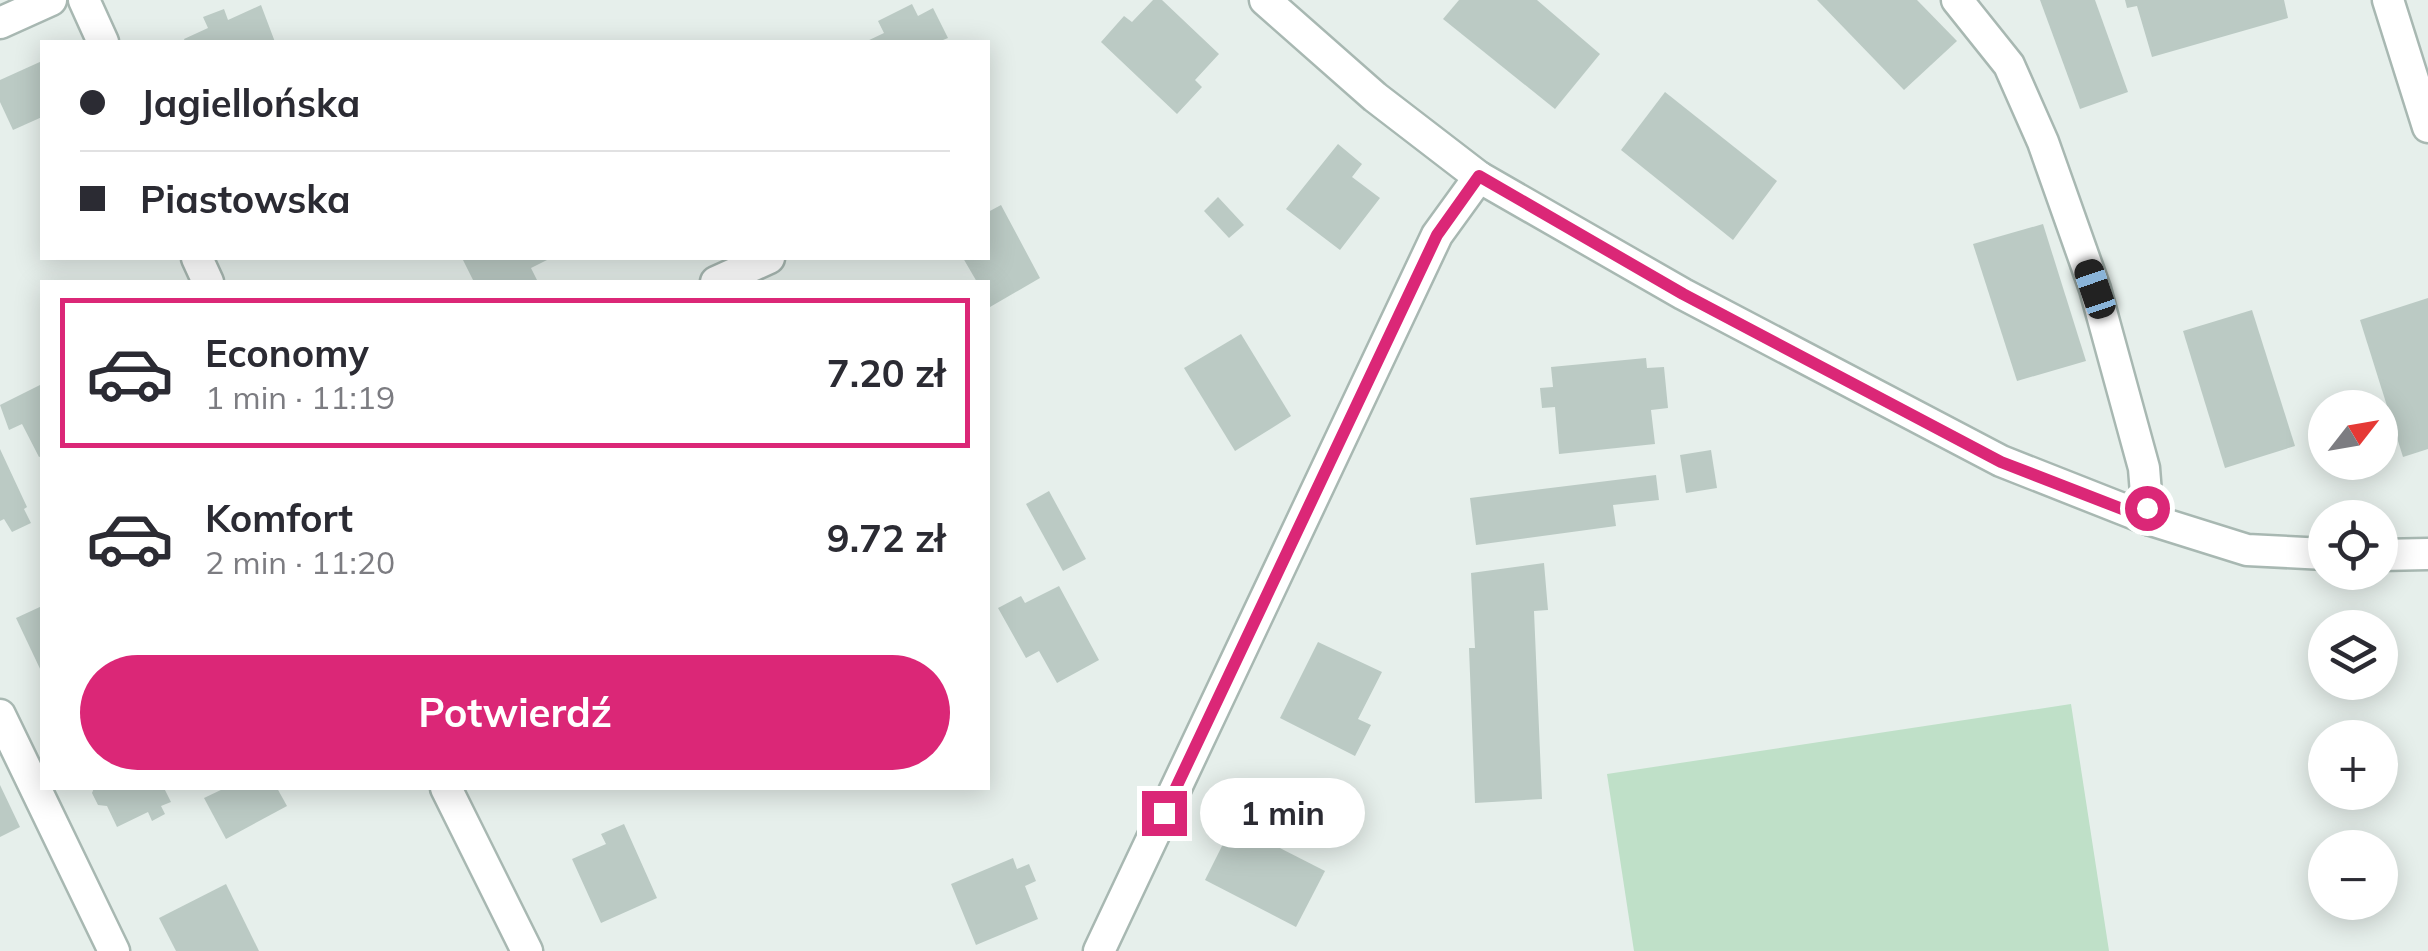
<!DOCTYPE html>
<html lang="pl">
<head>
<meta charset="utf-8">
<style>
  :root { --surface:#fff; --page:#f7f7f7; --text:#2b2b33; --muted:#7c7c81; --line:#e1e1e2; --accent:#db2777 }
  body { margin:0; font-family:Mulish,sans-serif; background:var(--page); color:var(--text); height:100vh; display:flex; flex-direction:column; font-size:38px; white-space:nowrap }
  * { box-sizing:border-box; margin:0 }
  p { font-size:32px; color:var(--muted) }
  .icon { flex:none; width:55px; height:55px; fill:none; stroke:currentColor; stroke-width:2; stroke-linecap:round; stroke-linejoin:round }
  .map { position:relative; flex:1; overflow:hidden }
  .side { position:absolute; left:40px; top:280px; width:950px; height:510px; display:flex; flex-direction:column; background:var(--surface); border-radius:0px; box-shadow:0 5px 25px #0003 }
  .side>* { flex:none }
  .guide { position:absolute; left:40px; top:40px; width:950px; height:220px; border-radius:0px; box-shadow:0 5px 25px #0003; display:grid; align-content:center; height:220px; padding:0 40px; background:var(--surface) }
  .needle { width:65px; rotate:59deg }
  .controls { position:absolute; left:2308px; top:390px; display:grid; gap:20px }
  .controls a { display:grid; place-items:center; width:90px; height:90px; border-radius:50%; background:var(--surface); box-shadow:0 5px 25px #0003; font-size:50px }
  .end { position:absolute; width:45px; height:45px; margin:-22px; border:12px solid #db2777; background:#fff; box-shadow:0 0 0 5px #fff }
  .from { border-radius:50% }
  .bubble { position:absolute; height:70px; border-radius:35px; background:var(--surface); box-shadow:0 5px 25px #0003; font-size:32px; font-weight:700; line-height:70px; text-align:center }
  .car { position:absolute; width:30px; height:60px; margin:-30px -15px; border-radius:12px; box-shadow:0 0 8px 2px #0007; background:linear-gradient(#222 24%,#8ab4d8 0 40%,#222 0 76%,#8ab4d8 0 86%,#222 0) }
  .guide b { display:flex; align-items:center; gap:35px; height:95px; font-size:38px }
  .guide b+b { border-top:2px solid var(--line) }
  .guide i { width:25px; height:25px; background:var(--text) }
  ul { padding:18px 0 0; list-style:none }
  li { display:flex; align-items:center; gap:30px; height:150px; margin:0 20px 15px; padding:0 20px; border:5px solid transparent; border-radius:0px }
  li div { flex:1 }
  li b { display:block; font-size:38px }
  li em { font-style:normal; font-weight:700 }
  li.active { border-color:var(--accent) }
  li>.icon { width:90px; height:90px; stroke-width:1.5 }
  .button { display:flex; gap:20px; margin-top:auto; padding:20px 40px }
  .button a { flex:1; height:115px; border-radius:60px; background:var(--accent); color:#fff; font-size:40px; font-weight:700; line-height:115px; text-align:center }
  .map>svg:first-child { display:block }
</style>
</head>
<body>
<div class="map">
<svg width="2428" height="951" viewBox="0 0 2428 951">
  <rect width="100%" height="100%" fill="#e6efeb"/>
  <!-- pitch -->
  <polygon fill="#bfe0c8" points="2071,704 2109,951 1634,951 1607,774"/>
  <!-- building -->
  <g fill="#bbcac4">
    <polygon points="1153,0 1162,0 1219,54 1195,80 1202,87 1177,114 1101,42 1124,16 1132,22"/>
    <polygon points="1459,0 1537,0 1600,54 1555,109 1443,19"/>
    <polygon points="1817,0 1917,0 1957,41 1904,90"/>
    <polygon points="2040,0 2095,0 2128,92 2080,109"/>
    <polygon points="2125,0 2284,0 2288,18 2152,57 2137,6 2127,8"/>
    <polygon points="912,4 918,16 933,8 948,38 938,42 865,42 884,33 878,21"/>
    <polygon points="261,5 275,42 185,42 184,39 208,28 203,17 224,9 228,20"/>
    <polygon points="42,61 42,117 13,130 0,102 0,80"/>
    <polygon points="1665,92 1777,181 1733,240 1621,150"/>
    <polygon points="1338,144 1362,164 1352,177 1380,198 1340,250 1286,209"/>
    <polygon points="1218,197 1244,225 1229,238 1204,211"/>
    <polygon points="1001,205 1040,278 990,307 988,282 977,282 963,258 988,258 988,212"/>
    <polygon points="2043,224 2086,361 2017,381 1973,244"/>
    <polygon points="462,258 551,258 531,268 537,280 532,282 474,282"/>
    <polygon points="2428,298 2428,449 2403,457 2360,320"/>
    <polygon points="2252,310 2295,446 2225,468 2183,331"/>
    <polygon points="1241,334 1291,416 1235,451 1184,368"/>
    <polygon points="1646,358 1647,368 1664,367 1668,408 1651,410 1655,444 1559,454 1555,407 1542,408 1540,388 1553,387 1551,367"/>
    <polygon points="42,384 42,456 39,457 22,424 9,430 0,405"/>
    <polygon points="0,449 27,507 24,509 31,523 12,532 4,519 0,521"/>
    <polygon points="1711,450 1717,488 1686,493 1680,455"/>
    <polygon points="1656,475 1659,500 1613,505 1616,526 1476,545 1470,498"/>
    <polygon points="1049,491 1086,559 1063,571 1026,504"/>
    <polygon points="1544,563 1548,610 1534,611 1542,799 1475,803 1469,648 1475,648 1471,573"/>
    <polygon points="1059,586 1099,660 1057,683 1039,651 1026,658 998,608 1021,596 1025,603"/>
    <polygon points="42,606 42,673 16,618"/>
    <polygon points="1318,642 1382,672 1358,719 1371,725 1355,756 1280,718"/>
    <polygon points="0,785 20,827 0,837"/>
    <polygon points="94,788 164,788 171,802 161,806 165,814 152,821 148,812 117,827 107,806 98,805 92,793"/>
    <polygon points="225,788 277,788 287,806 226,839 204,798"/>
    <polygon points="624,824 657,898 601,923 572,859 606,844 601,834"/>
    <polygon points="1233,824 1325,871 1296,927 1205,880"/>
    <polygon points="1013,858 1017,869 1029,864 1036,881 1025,886 1038,919 976,945 951,884"/>
    <polygon points="226,884 259,951 176,951 159,918"/>
  </g>
  <g fill="none" stroke-linecap="round" stroke-linejoin="round">
    <!-- minor casing -->
    <g stroke="#a8b8b2" stroke-width="35">
      <g id="minor">
        <polyline points="84,0 103,42"/>
        <polyline points="1265,0 1375,97 1479,177 1683,294 2001,461 2148,519 2247,550 2325,554"/>
        <polyline points="1957,0 2009,65 2043,142 2095,289 2144,468 2148,519"/>
        <polyline points="2388,0 2428,127"/>
        <polyline points="0,23 51,0"/>
        <polyline points="197,258 208,282"/>
        <polyline points="716,282 769,258"/>
        <polyline points="2380,555 2428,554"/>
        <polyline points="0,715 114,951"/>
        <polyline points="446,788 527,951"/>
        <polyline points="1099,951 1437,235 1479,177"/>
      </g>
    </g>
    <!-- minor -->
    <use href="#minor" stroke="#fff" stroke-width="30"/>
  </g>
  <g fill="none" stroke-linecap="round" stroke-linejoin="round">
    <!-- route -->
    <polyline stroke="#db2777" stroke-width="12" points="1164,813 1437,235 1479,176 1683,294 2001,462 2148,519 2147,508"/>
  </g>
</svg>
<div class="controls">
<a><svg class="needle" viewBox="-14 -14 28 28"><path d="M0-13l5 13h-10z" fill="#e53935"/><path d="M0 13l5-13h-10z" fill="#7c7c81"/></svg></a>
<a><svg class="icon" aria-label="locate" viewBox="0 0 24 24"><circle cx="12" cy="12" r="6"/><path d="M12 2v4M12 18v4M2 12h4M18 12h4"/></svg></a>
<a><svg class="icon" aria-label="layers" viewBox="0 0 24 24"><path d="M12 4l9 5-9 5-9-5zM3 14l9 5 9-5"/></svg></a>
<a>+</a>
<a>−</a>
</div>
<i class="end from" style="left:2147px;top:508px"></i>
<i class="end" style="left:1164px;top:813px"></i>
<div class="bubble" style="left:1200px;top:778px;width:165px">1 min</div>
<i class="car" style="left:2095px;top:289px;rotate:341deg"></i>
<div class="guide">
<b><i class="from"></i>Jagiellońska</b>
<b><i></i>Piastowska</b>
</div>
<section class="side">
<ul>
<li class="active"><svg class="icon" aria-label="car" viewBox="0 0 24 24"><path d="M5 17H2v-5l4-1 3-4h7l3 4 3 1v5h-3M9 17h6M6 11h13"/><circle cx="7" cy="17" r="2"/><circle cx="17" cy="17" r="2"/></svg><div><b>Economy</b><p>1 min · 11:19</p></div><em>7.20 zł</em></li>
<li><svg class="icon" aria-label="car" viewBox="0 0 24 24"><path d="M5 17H2v-5l4-1 3-4h7l3 4 3 1v5h-3M9 17h6M6 11h13"/><circle cx="7" cy="17" r="2"/><circle cx="17" cy="17" r="2"/></svg><div><b>Komfort</b><p>2 min · 11:20</p></div><em>9.72 zł</em></li>
</ul>
<div class="button"><a>Potwierdź</a></div>
</section>
</div>
</body>
</html>
